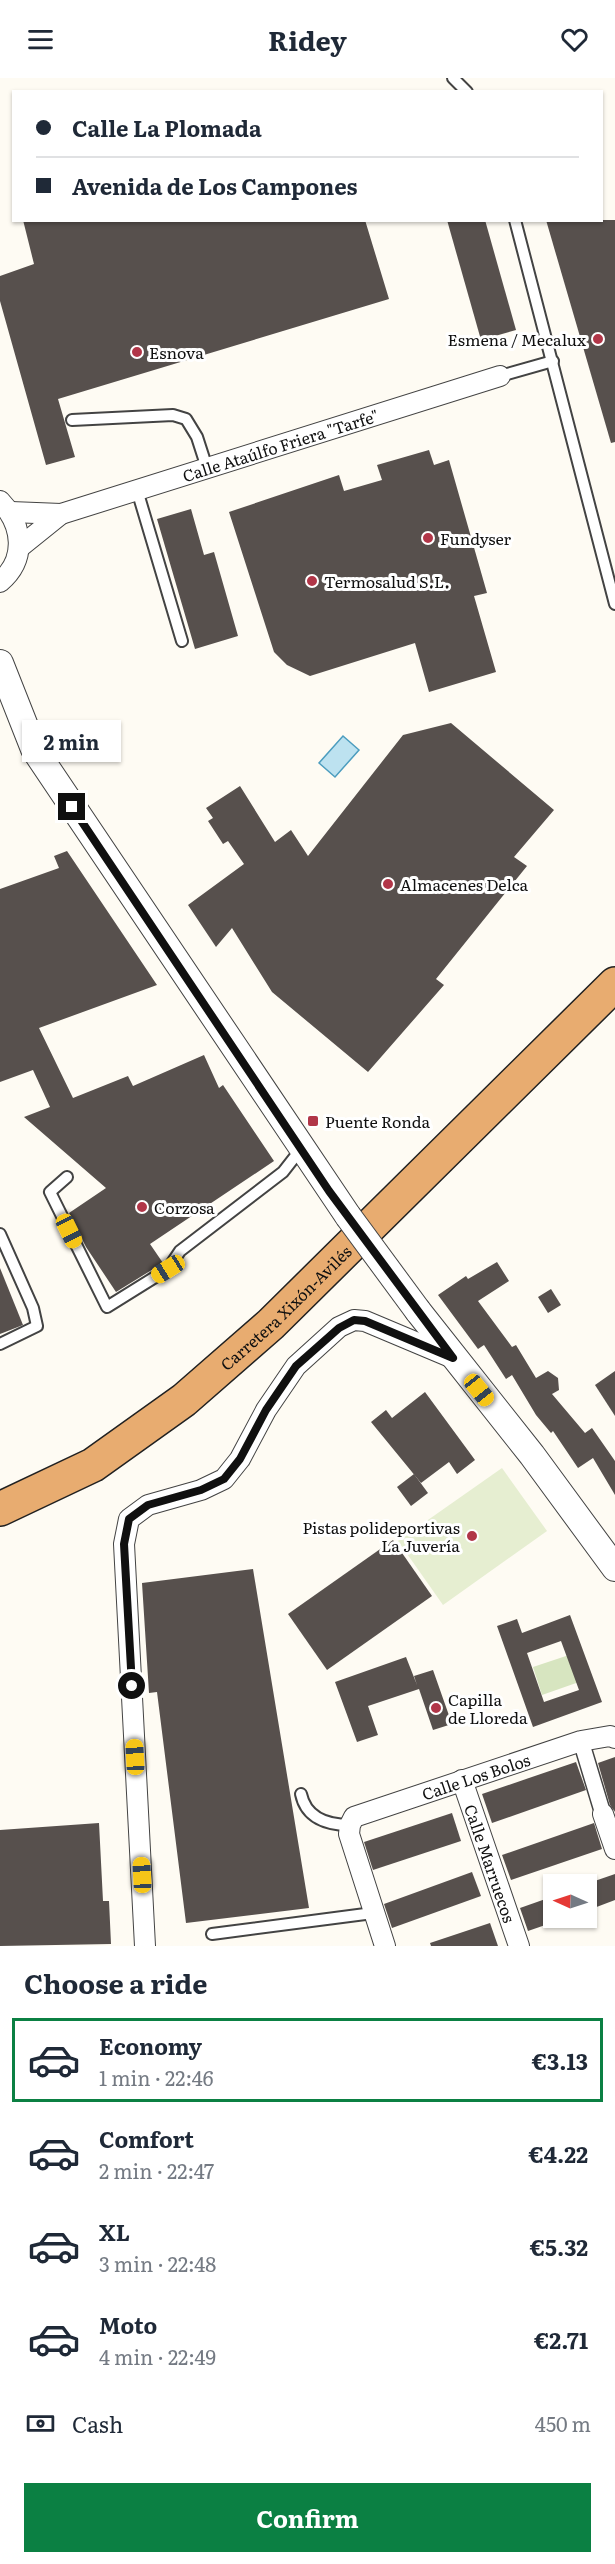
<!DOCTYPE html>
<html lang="en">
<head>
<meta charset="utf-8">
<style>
  :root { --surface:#fff; --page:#f2f2f3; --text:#1f2937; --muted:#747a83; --line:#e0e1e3; --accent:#0b8043 }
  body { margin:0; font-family:Literata,serif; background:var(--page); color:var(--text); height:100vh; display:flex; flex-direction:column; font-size:22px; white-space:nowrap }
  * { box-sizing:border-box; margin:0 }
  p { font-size:20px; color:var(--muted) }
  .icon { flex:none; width:33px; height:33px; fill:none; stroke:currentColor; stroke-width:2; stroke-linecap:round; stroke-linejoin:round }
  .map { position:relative; height:1868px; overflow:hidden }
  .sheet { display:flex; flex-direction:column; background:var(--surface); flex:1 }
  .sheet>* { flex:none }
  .banner { position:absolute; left:12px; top:12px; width:591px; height:132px; border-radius:0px; box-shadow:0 2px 4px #0004; display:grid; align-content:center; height:132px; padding:0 24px; background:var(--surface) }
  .needle { width:39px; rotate:273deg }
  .tools { position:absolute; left:543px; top:1796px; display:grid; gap:12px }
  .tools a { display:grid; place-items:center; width:54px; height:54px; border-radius:0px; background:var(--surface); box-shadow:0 2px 4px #0004; font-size:30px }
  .end { position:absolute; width:27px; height:27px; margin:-14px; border:8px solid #101010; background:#fff; box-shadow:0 0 0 3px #fff }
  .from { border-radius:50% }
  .bubble { position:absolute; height:42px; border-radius:0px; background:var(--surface); box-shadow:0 2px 4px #0004; font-size:20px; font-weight:700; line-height:42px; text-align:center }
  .car { position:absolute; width:18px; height:36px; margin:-18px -9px; border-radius:8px; box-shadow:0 0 4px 2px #0007; background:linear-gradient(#f5c518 24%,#345 0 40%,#f5c518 0 76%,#345 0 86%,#f5c518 0) }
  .banner b { display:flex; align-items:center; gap:21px; height:57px; font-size:22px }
  .banner b+b { border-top:2px solid var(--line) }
  .banner i { width:15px; height:15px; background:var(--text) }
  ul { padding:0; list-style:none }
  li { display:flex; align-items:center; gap:18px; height:84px; margin:0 12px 9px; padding:0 12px; border:3px solid transparent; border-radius:0px }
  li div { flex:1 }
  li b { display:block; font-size:22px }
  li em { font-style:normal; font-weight:700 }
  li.selected { border-color:var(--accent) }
  li>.icon { width:54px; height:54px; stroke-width:1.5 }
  h2 { padding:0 24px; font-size:27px; line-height:72px }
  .pay { display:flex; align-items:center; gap:15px; height:66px; padding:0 24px; font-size:22px }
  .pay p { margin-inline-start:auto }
  .action { display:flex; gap:12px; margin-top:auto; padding:12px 24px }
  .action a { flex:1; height:69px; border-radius:0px; background:var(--accent); color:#fff; font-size:24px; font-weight:700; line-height:69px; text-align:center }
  header { display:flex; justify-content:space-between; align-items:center; height:78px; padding:0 24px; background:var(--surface); font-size:27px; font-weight:700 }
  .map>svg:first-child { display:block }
</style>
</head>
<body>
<header><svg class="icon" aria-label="menu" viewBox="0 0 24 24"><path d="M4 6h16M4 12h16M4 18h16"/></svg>Ridey<svg class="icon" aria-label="heart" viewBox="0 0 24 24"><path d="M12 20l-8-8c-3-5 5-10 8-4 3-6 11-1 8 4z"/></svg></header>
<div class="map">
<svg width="615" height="1868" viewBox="0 0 615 1868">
  <rect width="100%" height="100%" fill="#fefbf3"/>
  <!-- green -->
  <polygon fill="#d7e5c0" points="569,1577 579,1604 542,1617 533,1589"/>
  <!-- pitch -->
  <polygon fill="#e6eed1" points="502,1390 547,1453 443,1527 398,1463"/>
  <!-- water -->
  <polygon fill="#bde2f0" stroke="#4c9dbf" stroke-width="1.5" points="343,658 359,672 335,699 319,685"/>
  <!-- building -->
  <g fill="#57504d" fill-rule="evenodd">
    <polygon points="23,142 365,142 389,221 58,321 75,379 46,387 0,223 0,198 34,186"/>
    <polygon points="447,142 485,142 516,252 481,262"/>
    <polygon points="546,142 615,142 615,364 611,365"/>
    <polygon points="429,372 434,387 449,382 487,515 474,518 496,594 429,614 415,565 310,598 287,587 274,574 229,434 339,397 344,413 382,402 377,387"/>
    <polygon points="191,431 204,477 214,474 238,558 195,571 157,441"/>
    <polygon points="451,645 554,732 514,779 527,788 436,901 444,907 368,994 272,914 232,850 216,869 188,827 244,786 228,763 223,766 208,743 213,740 206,730 240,708 275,764 291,752 308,778 403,657"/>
    <polygon points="67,773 157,907 39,950 73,1020 128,998 133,1008 204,977 219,1010 223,1007 274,1083 150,1166 163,1185 116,1214 86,1169 69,1135 106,1110 24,1039 50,1029 33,992 0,1004 0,811 59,790 54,778"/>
    <polygon points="497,1184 509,1203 478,1223 512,1269 516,1267 536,1300 548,1293 558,1300 559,1312 552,1316 585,1355 592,1350 615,1383 615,1417 593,1380 578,1390 553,1353 551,1355 536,1337 512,1297 506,1301 484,1267 478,1271 438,1217 466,1198 468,1201"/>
    <polygon points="0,1190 23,1247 0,1256"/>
    <polygon points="551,1211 561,1227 548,1235 538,1219"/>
    <polygon points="615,1293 615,1338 595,1307"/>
    <polygon points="425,1314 475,1382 457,1396 449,1384 421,1405 371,1344 386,1332 392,1340"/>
    <polygon points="414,1396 428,1415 411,1428 397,1409"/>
    <polygon points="393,1462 432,1518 327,1592 288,1536"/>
    <polygon points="253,1491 309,1830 186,1845 157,1614 149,1615 142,1505"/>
    <path d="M570,1537L602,1624L533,1649L497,1548L517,1541L522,1555ZM561,1563L579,1612L544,1624L527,1575Z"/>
    <polygon points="406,1579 417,1607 414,1598 433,1592 452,1646 433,1652 419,1611 368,1628 378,1657 357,1664 335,1604"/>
    <polygon points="615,1679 615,1734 610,1727 598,1685"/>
    <polygon points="576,1684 586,1712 492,1745 482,1716"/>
    <polygon points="452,1735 461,1763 373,1792 364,1764"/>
    <polygon points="99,1745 103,1823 109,1823 111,1866 0,1868 0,1752"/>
    <polygon points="594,1745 602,1771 511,1802 502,1777"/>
    <polygon points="472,1794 481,1818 392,1850 384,1826"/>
    <polygon points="615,1796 615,1822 586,1833 586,1806"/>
    <polygon points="554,1818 554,1844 528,1853 520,1830"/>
    <polygon points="490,1845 498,1868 431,1868 430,1865"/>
  </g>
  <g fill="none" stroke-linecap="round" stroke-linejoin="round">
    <!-- service casing -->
    <g stroke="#434343" stroke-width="14">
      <g id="service">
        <polyline points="453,0 467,14"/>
        <polyline points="515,142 615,526"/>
        <polyline points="500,298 553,283"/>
        <polyline points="72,342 173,337 186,341 197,359 207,390"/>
        <polyline points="137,412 182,563"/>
        <polyline points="67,1099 50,1114 107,1229 168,1191 180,1173 283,1094 301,1071"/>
        <polyline points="0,1156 33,1230 37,1248 0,1266"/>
        <path d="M301,1716C306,1740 327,1747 350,1747"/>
        <polyline points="212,1856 373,1835"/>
      </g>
    </g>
    <!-- pedestrian casing -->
    <g stroke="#434343" stroke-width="18">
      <polyline id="pedestrian" points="581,1663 603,1736"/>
    </g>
    <!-- minor casing -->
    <g stroke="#434343" stroke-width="22">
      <g id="minor">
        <path d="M0,423C23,447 27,481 0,504"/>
        <path id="s1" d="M11,434L61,436L500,298"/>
        <polyline points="20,469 61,436"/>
        <path id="s2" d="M462,1702L519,1868"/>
        <polyline points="603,1736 615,1771"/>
        <polyline points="145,1868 124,1466 129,1441 148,1427 201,1412 224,1401 240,1381 266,1332 296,1288 339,1249 354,1242 365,1243 453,1280"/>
        <path id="s3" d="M385,1868L349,1756L350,1747L354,1739L581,1663L610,1658L615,1660"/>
      </g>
    </g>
    <!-- tertiary casing -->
    <g stroke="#434343" stroke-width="28">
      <g id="tertiary">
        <polyline points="0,585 34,671 348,1138"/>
        <polyline points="418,1233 532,1377 615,1490"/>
      </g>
    </g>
    <!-- trunk casing -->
    <g stroke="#212121" stroke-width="36">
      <g id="trunk">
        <path id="s4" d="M0,1431L93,1387L184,1322L271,1246L615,906"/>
      </g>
    </g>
    <!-- service -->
    <use href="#service" stroke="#fff" stroke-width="10"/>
    <!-- pedestrian -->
    <use href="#pedestrian" stroke="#fff" stroke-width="15"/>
    <!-- minor -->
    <use href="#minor" stroke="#fff" stroke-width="20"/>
    <!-- tertiary -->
    <use href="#tertiary" stroke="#fff" stroke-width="26"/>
    <!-- trunk -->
    <use href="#trunk" stroke="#e8ac70" stroke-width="33"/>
    <!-- tertiary-bridge casing -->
    <g stroke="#434343" stroke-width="28" stroke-linecap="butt">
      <polyline id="tertiary-bridge" points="348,1138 418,1233"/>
    </g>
    <!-- tertiary-bridge -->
    <use href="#tertiary-bridge" stroke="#fff" stroke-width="26"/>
  </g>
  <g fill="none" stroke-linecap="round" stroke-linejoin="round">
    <!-- route -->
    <polyline stroke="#101010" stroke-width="8" points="72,729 329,1113 453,1280 365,1243 354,1242 339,1250 296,1288 266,1332 240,1381 224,1401 201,1412 148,1427 129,1441 124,1466 132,1608"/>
  </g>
  <!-- markers -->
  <g fill="#b13648" stroke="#fff" stroke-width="2">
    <circle cx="598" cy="261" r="6"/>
    <circle cx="137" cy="274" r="6"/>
    <circle cx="428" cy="460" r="6"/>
    <circle cx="312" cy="503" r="6"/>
    <circle cx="388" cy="806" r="6"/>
    <rect x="307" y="1037" width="12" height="12" rx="3"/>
    <circle cx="142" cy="1129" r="6"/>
    <circle cx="472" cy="1458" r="6"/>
    <circle cx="436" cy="1630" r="6"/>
  </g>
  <g text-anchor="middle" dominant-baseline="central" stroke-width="6" stroke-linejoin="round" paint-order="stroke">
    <!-- poi labels -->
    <g font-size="16" fill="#101010" stroke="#fff" text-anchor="start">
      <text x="586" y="261" text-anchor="end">Esmena / Mecalux</text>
      <text x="149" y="274">Esnova</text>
      <text x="440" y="460">Fundyser</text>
      <text x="324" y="503">Termosalud S.L.</text>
      <text x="400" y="806">Almacenes Delca</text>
      <text x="325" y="1043">Puente Ronda</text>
      <text x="154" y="1129">Corzosa</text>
      <text x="460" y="1449" text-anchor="end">Pistas polideportivas<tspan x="460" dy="18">La Juvería</tspan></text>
      <text x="448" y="1621">Capilla<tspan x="448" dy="18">de Lloreda</tspan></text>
    </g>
    <!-- street labels -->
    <g font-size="16" fill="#101010" stroke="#fff">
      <text stroke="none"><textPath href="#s1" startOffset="280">Calle Ataúlfo Friera "Tarfe"</textPath></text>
      <text stroke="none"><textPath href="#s4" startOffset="352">Carretera Xixón-Avilés</textPath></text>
      <text stroke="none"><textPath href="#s3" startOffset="264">Calle Los Bolos</textPath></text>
      <text stroke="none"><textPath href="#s2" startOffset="88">Calle Marruecos</textPath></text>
    </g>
  </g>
</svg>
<div class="tools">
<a><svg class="needle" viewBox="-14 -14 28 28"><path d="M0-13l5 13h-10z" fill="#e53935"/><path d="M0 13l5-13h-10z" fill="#747a83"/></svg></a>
</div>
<i class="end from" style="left:132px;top:1608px"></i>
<i class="end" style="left:72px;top:729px"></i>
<div class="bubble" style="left:22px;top:642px;width:99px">2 min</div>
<i class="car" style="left:69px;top:1153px;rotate:154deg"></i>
<i class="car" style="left:168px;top:1191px;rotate:238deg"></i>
<i class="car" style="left:479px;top:1312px;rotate:141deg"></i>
<i class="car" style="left:135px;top:1679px;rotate:357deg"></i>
<i class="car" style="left:142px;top:1797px;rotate:357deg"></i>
<div class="banner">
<b><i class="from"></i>Calle La Plomada</b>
<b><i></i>Avenida de Los Campones</b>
</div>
</div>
<section class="sheet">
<h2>Choose a ride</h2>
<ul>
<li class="selected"><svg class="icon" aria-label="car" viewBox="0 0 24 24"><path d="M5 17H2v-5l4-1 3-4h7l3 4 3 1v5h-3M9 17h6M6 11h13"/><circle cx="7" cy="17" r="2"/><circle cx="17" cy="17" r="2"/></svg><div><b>Economy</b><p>1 min · 22:46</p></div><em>€3.13</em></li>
<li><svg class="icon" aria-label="car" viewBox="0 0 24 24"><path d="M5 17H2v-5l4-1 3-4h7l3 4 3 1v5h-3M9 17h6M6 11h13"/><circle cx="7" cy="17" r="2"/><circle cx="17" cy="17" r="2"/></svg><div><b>Comfort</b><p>2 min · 22:47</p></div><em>€4.22</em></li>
<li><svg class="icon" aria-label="car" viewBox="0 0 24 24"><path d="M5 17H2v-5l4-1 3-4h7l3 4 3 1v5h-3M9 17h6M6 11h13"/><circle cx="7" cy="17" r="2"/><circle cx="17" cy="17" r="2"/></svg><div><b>XL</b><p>3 min · 22:48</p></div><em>€5.32</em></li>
<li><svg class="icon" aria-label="car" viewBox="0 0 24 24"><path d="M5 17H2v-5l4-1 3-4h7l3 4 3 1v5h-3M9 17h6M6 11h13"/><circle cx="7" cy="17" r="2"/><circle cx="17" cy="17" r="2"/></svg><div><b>Moto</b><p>4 min · 22:49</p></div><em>€2.71</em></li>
</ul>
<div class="pay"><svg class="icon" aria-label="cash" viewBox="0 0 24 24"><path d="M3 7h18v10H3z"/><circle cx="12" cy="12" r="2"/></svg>Cash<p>450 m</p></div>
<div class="action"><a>Confirm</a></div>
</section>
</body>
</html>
